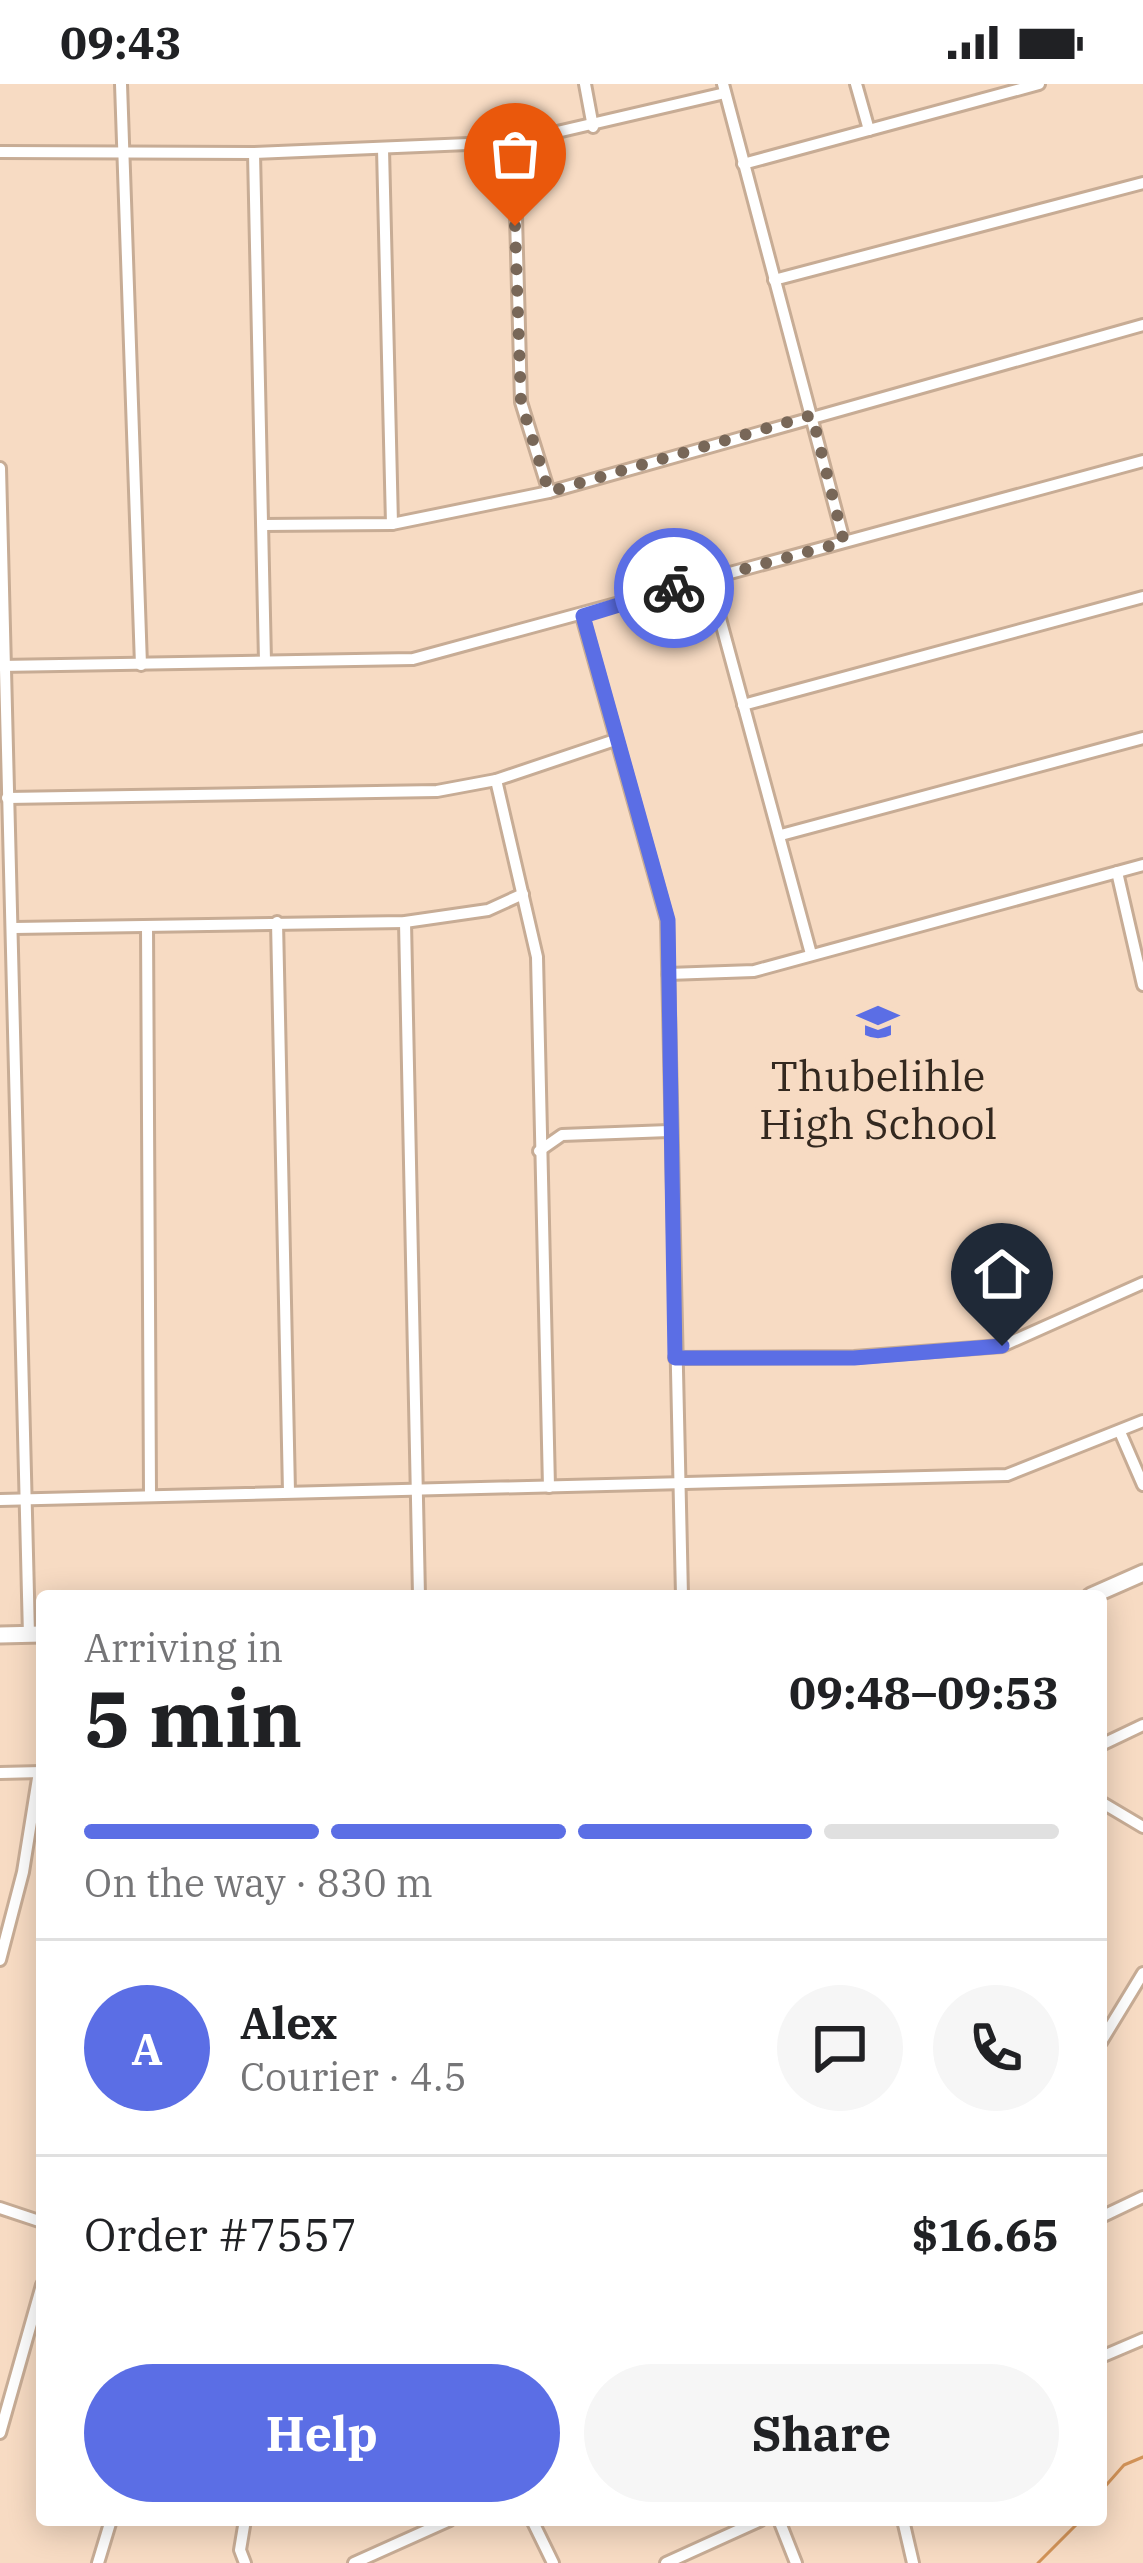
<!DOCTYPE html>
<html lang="en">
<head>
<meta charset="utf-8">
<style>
	body { margin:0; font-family:"IBM Plex Serif",serif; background:#f6f6f6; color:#202124; height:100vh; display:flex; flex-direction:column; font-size:45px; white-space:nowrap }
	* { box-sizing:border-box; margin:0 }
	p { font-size:39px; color:#757577 }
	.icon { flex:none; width:66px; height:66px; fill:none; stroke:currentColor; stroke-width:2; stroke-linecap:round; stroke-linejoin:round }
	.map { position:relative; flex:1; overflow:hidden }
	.drawer { position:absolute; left:36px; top:1506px; width:1071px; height:936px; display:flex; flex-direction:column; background:#fff; border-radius:12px; box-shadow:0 6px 30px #0003 }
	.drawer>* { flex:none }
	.pin { position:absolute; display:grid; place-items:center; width:102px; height:102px; color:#fff; margin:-123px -51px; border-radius:50% 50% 50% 0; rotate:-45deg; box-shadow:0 0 12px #0007 }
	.pin .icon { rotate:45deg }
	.courier { position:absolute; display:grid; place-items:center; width:120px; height:120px; margin:-60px; border:9px solid #5b6ee5; border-radius:50%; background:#fff; color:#222; box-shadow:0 3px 15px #0007 }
	.summary em { font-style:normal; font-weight:700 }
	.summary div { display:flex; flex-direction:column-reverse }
	.summary { display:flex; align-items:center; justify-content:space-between; height:204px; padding:0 48px }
	h1 { font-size:78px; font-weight:700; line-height:90px }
	.bar { display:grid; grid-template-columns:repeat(4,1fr); gap:18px 12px; align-content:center; height:144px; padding:0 48px }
	.bar i { height:15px; border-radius:9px; background:#e0e0e0 }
	.bar .active { background:#5b6ee5 }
	.bar p { grid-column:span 4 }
	.line { display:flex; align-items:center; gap:30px; padding:0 48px; border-top:3px solid #e0e0e0 }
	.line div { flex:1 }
	.round { display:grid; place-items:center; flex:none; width:126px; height:126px; border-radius:63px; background:#f6f6f6 }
	.button { display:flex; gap:24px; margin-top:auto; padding:24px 48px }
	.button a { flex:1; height:138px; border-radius:72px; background:#5b6ee5; color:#fff; font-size:48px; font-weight:700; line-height:138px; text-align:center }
	.button a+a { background:#f6f6f6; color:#202124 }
	.status { display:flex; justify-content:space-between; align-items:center; height:84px; padding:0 60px; background:#fff; direction:ltr }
	.status svg { height:33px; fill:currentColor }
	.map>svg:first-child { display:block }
</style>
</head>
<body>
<div class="status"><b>09:43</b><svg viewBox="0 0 49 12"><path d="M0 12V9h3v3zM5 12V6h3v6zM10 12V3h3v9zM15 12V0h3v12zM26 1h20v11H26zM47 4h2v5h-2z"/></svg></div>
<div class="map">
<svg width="1143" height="2479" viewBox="0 0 1143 2479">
	<rect width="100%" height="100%" fill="#f7dbc3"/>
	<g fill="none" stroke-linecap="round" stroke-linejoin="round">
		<g stroke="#d29358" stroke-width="3">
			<polyline points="1101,2407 1124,2381 1143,2373"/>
			<polyline points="1038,2479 1081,2436"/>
		</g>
		<g stroke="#c7ac95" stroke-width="16">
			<g id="street">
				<polyline points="121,0 141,581"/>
				<polyline points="585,0 593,43"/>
				<polyline points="723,0 844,457"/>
				<polyline points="856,0 869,46"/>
				<polyline points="514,58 521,318 549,408"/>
				<polyline points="383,65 392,440"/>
				<polyline points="0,68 254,69 514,58 725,9"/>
				<polyline points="254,69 265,577"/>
				<polyline points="743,80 1039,0"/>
				<polyline points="774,196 1143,99"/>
				<polyline points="0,384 29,1551"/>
				<polyline points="263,441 392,440 549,408 1143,241"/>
				<polyline points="709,494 811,870"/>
				<polyline points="582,532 667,836 682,1512"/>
				<polyline points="0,582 413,575 1143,377"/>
				<polyline points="743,621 1143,513"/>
				<polyline points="496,696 537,873 549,1403"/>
				<polyline points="7,714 437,707 496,696 615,656"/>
				<polyline points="781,751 1143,654"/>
				<polyline points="1117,788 1143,901"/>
				<polyline points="277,838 289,1408"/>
				<polyline points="405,838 419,1512"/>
				<polyline points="147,842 150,1409"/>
				<polyline points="14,844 405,838 488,826 523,810"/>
				<polyline points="668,890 754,887 1143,781"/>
				<polyline points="539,1067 562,1051 669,1047"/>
				<polyline points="675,1274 854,1273 1002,1262 1143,1199"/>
				<polyline points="1120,1348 1143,1401"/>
				<polyline points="0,1416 1007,1391 1143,1337"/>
				<polyline points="1101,1661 1143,1641"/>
				<polyline points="0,1689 42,1688"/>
				<polyline points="1101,1718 1143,1743"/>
				<polyline points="0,1876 23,1788 39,1688"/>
				<polyline points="1101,1958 1143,1889"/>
				<polyline points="0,2124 42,2138"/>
				<polyline points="1101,2133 1143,2113"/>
				<polyline points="1101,2273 1143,2255"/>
				<polyline points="0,2349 42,2201"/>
				<polyline points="245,2436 240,2466 245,2479"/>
				<polyline points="532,2436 553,2479"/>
				<polyline points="779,2436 796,2479"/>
				<polyline points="903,2436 913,2479"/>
				<polyline points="98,2479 111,2436"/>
				<polyline points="354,2479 450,2436"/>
				<polyline points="666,2479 761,2436"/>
			</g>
		</g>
		<g stroke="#c7ac95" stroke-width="21">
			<g id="secondary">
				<polyline points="1091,1512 1143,1489"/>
				<polyline points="0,1551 42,1550"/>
			</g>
		</g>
		<use href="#street" stroke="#fff" stroke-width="10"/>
		<use href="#secondary" stroke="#fff" stroke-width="15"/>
	</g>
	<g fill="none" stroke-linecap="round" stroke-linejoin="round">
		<polyline stroke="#786758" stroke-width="12" stroke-dasharray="0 21.6" points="515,142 521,318 549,408 812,331 844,458 674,504"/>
		<polyline stroke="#5b6ee5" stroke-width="15" points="674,504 583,532 668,836 675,1274 854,1274 1002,1262"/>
	</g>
	<defs>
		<g id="school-bare" transform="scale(3.24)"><path d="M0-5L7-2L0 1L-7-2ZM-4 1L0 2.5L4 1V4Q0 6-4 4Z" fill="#5b6ee5" stroke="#f7dbc3" stroke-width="2.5" paint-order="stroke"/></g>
	</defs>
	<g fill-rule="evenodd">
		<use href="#school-bare" x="878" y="938"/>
	</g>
	<g text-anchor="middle" stroke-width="12" stroke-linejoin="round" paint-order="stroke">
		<g font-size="42" fill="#33281f" stroke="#f7dbc3">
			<text x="878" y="1007">Thubelihle<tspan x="878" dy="48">High School</tspan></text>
		</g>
	</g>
</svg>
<div class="pin" style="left:515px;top:142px;background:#ea580c"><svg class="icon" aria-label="bag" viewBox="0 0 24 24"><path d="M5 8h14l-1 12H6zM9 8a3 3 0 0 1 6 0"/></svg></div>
<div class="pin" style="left:1002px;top:1262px;background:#1f2937"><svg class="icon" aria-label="home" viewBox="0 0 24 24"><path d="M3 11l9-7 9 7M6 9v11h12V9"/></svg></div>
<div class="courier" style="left:674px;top:504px"><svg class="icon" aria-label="bike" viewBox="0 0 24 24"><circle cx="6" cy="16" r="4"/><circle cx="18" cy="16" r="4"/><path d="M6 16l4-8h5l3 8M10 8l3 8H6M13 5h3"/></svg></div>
<section class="drawer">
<div class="summary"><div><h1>5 min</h1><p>Arriving in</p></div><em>09:48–09:53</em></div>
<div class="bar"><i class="active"></i><i class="active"></i><i class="active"></i><i></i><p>On the way · 830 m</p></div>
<div class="line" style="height:216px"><b class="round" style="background:#5b6ee5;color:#fff">A</b><div><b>Alex</b><p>Courier · 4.5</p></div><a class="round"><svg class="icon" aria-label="chat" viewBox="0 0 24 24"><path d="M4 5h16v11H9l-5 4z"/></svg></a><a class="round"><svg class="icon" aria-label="phone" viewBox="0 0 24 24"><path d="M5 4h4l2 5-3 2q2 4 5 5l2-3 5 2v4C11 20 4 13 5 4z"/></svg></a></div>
<div class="line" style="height:156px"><div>Order #7557</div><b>$16.65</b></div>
<div class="button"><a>Help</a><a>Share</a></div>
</section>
</div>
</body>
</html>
